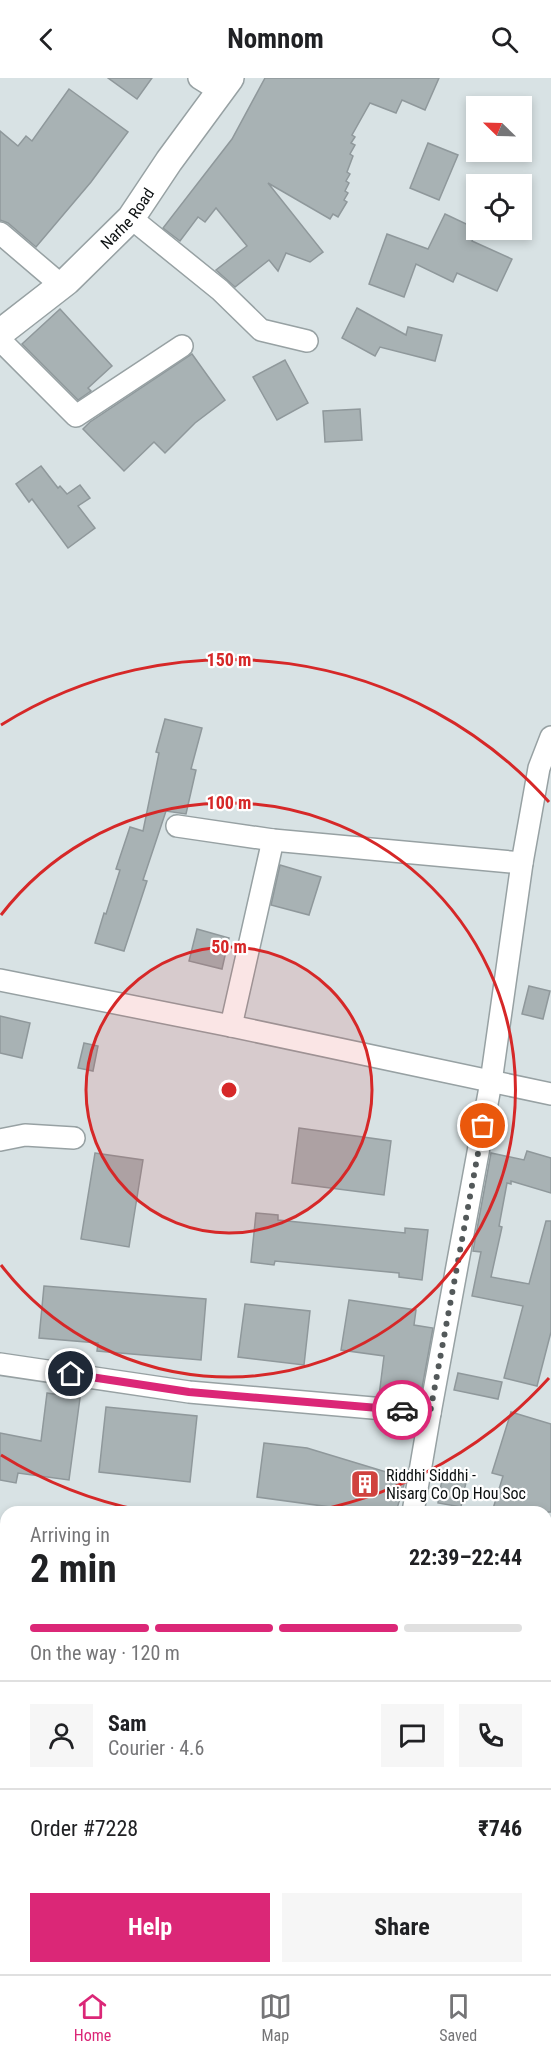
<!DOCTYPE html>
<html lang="en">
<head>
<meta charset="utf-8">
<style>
	body { margin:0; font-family:"Roboto Condensed",sans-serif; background:#f6f6f6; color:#202124; height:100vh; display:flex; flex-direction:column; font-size:22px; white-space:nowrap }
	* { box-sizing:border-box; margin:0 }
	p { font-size:20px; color:#757577 }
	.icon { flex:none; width:33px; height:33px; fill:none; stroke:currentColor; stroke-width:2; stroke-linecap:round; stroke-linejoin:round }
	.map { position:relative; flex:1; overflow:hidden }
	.drawer { position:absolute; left:0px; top:1428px; width:552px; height:468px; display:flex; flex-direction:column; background:#fff; border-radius:18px 18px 0 0; box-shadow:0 3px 9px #0003 }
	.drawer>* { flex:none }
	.needle { width:39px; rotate:293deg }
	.controls { position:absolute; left:466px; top:18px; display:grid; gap:12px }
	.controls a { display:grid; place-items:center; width:66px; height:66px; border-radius:0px; background:#fff; box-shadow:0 3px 9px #0003; font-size:30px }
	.pin { position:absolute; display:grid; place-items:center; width:51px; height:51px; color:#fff; margin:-26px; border:3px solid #fff; border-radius:50%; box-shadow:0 2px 6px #0007 }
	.courier { position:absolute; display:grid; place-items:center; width:60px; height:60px; margin:-30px; border:4px solid #db2777; border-radius:50%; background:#fff; color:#222; box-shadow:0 2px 8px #0007 }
	.head em { font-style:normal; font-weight:700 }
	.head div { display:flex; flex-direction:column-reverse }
	.head { display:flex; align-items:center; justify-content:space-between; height:102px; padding:0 30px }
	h1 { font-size:39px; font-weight:700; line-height:45px }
	.bar { display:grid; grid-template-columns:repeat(4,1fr); gap:9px 6px; align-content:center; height:72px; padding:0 30px }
	.bar i { height:8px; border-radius:4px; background:#e0e0e0 }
	.bar .current { background:#db2777 }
	.bar p { grid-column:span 4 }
	.line { display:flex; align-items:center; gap:15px; padding:0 30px; border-top:2px solid #e0e0e0 }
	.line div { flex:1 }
	.round { display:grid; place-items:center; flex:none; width:63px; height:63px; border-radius:0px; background:#f6f6f6 }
	.button { display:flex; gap:12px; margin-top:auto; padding:12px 30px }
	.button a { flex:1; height:69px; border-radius:0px; background:#db2777; color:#fff; font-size:24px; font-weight:700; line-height:69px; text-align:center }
	.button a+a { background:#f6f6f6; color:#202124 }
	header { display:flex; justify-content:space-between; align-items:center; height:78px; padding:0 30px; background:#fff; font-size:27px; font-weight:700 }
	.tab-bar { display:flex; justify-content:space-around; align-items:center; height:84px; border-top:2px solid #e0e0e0; background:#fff; font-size:16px; color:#757577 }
	.tab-bar a { display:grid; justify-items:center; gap:3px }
	.tab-bar .current { color:#db2777 }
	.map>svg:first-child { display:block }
</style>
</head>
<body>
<header><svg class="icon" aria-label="back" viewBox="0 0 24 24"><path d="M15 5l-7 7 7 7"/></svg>Nomnom<svg class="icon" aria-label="search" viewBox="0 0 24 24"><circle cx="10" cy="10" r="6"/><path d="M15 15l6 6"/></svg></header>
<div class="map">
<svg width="551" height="1896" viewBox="0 0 551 1896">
	<rect width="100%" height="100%" fill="#d8e2e4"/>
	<g fill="#a8b2b4" stroke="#8f989b" stroke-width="1.5">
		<polygon points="108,0 152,0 137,21"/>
		<polygon points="265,0 439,0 425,32 402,22 396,35 370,25 352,57 355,59 351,65 355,67 350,76 353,78 347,94 350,96 346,103 349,105 345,113 348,115 344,122 347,124 338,139 333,136 330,141 268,105 323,174 310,184 286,175 278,193 269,182 235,209 216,192 247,168 216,130 205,144 198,139 180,163 163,150 232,61"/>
		<polygon points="69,11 128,54 91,104 36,169 8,145 0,142 0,53 18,68 26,58 32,63"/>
		<polygon points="428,65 458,77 439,122 410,110"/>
		<polygon points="445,136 477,151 472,163 512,181 497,213 457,195 453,204 416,186 404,219 369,206 387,156 428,171"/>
		<polygon points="357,230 406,257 408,249 442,257 435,283 380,269 375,278 342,260"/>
		<polygon points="60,231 112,288 88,310 91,313 78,322 22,266"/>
		<polygon points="192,276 225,322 195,345 165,375 154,364 124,393 83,351 90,344"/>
		<polygon points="285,282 308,325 277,342 253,299"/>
		<polygon points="360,331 362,362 325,364 323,333"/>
		<polygon points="41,388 58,410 60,408 67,416 80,407 90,420 78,428 95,450 68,470 32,421 29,424 16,406"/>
		<polygon points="165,641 202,650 191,691 196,692 186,736 166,733 143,802 147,803 124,873 95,865 104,835 106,836 120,792 116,791 130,749 143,753 159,675 156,674"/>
		<polygon points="280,787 321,799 309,837 271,827"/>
		<polygon points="197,851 229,860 222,891 189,883"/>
		<polygon points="529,908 550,913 543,941 522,936"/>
		<polygon points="0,938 30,945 22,980 0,975"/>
		<polygon points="84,965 98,968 93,993 78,990"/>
		<polygon points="299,1050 391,1063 384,1117 292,1105"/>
		<polygon points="527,1073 551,1080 551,1115 511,1103 511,1106 507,1105 499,1148 502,1149 491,1199 529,1206 546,1143 551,1143 551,1254 537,1308 504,1300 523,1228 472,1218 481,1174 473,1173 491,1075 524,1082"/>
		<polygon points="95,1075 143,1082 129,1169 81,1161"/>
		<polygon points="256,1135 278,1137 278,1142 405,1155 405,1150 428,1152 422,1202 399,1199 399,1195 275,1183 274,1187 251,1184"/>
		<polygon points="44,1208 206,1221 201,1282 97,1273 98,1265 39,1260"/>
		<polygon points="349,1222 416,1232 414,1247 433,1250 420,1321 379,1318 384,1278 341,1272"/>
		<polygon points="245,1226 310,1233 304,1287 238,1279"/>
		<polygon points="458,1295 502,1304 498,1321 454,1312"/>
		<polygon points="47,1315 80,1320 69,1402 18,1395 16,1405 0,1402 0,1355 41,1363"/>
		<polygon points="106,1329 197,1338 190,1404 99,1394"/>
		<polygon points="511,1334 551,1346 551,1434 492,1434 503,1398 492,1395"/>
		<polygon points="264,1365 307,1370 406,1400 396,1434 329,1434 330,1429 257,1419"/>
		<polygon points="443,1395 467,1399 461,1429 438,1425"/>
	</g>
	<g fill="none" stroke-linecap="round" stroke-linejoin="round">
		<g stroke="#97a1a3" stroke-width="24">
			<g id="minor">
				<polyline points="199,0 220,13"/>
				<polyline points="131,140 220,212 261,252 307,263"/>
				<polyline points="0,155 61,207"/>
				<polyline points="0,262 76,338 182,268"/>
				<polyline points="177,748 273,762 522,785"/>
				<polyline points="0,902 231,948 551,1016"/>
				<polyline points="231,948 273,762"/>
				<polyline points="0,1062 25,1057 74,1060"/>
				<polyline points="0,1286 189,1314 430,1335 413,1434"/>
				<polyline points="430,1335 491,1004 522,785 539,690 551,659"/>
				<polyline points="0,1522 6,1524"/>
				<polyline points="546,1581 551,1581"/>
				<polyline points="0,1722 6,1697"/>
				<polyline points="546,1847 551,1835"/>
				<polyline points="1,1896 6,1877"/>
				<polyline points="39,1896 41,1890"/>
				<polyline points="94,1896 96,1890"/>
				<polyline points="169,1896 171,1890"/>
				<polyline points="259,1896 261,1890"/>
				<polyline points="377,1896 379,1890"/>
				<polyline points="525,1896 527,1890"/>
			</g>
		</g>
		<g stroke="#97a1a3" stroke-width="30">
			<g id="tertiary">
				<path id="s1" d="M0 255 67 203 131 140 169 83 230 0"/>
			</g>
		</g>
		<use href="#minor" stroke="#fff" stroke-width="21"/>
		<use href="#tertiary" stroke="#fff" stroke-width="27"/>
	</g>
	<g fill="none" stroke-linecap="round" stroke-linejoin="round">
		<polyline stroke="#53595a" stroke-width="6" stroke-dasharray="0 10.8" points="402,1332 430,1335 483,1048"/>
		<polyline stroke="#db2777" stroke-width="8" points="71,1296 189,1314 402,1332"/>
	</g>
	<circle cx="229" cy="1012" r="143" fill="#d62828" fill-opacity=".12"/>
	<g fill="none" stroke="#d62828" stroke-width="3">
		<circle cx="229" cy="1012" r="143"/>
		<path d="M1 837A287 287 0 1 1 1 1187"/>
		<path d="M549 1300A430 430 0 0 1 315 1433M143 1433A430 430 0 0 1 1 1377M1 647A430 430 0 0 1 549 724"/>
	</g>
	<defs>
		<g id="building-square" transform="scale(1.5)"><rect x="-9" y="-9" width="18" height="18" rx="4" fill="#d0423e" stroke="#fff"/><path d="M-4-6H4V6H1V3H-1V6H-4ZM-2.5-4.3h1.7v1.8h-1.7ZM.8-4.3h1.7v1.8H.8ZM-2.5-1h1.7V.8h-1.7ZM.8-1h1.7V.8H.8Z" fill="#fff"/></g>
	</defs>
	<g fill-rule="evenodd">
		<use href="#building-square" x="365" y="1406"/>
	</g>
	<g text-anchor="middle" stroke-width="4.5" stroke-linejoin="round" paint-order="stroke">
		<g font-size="16" fill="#0b0f10" stroke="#fff">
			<text dy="6" stroke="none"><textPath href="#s1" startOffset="172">Narhe Road</textPath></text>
		</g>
		<g font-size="16" fill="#0b0f10" stroke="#fff" text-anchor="start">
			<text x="386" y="1403">Riddhi Siddhi -<tspan x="386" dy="18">Nisarg Co Op Hou Soc</tspan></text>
		</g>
	</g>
	<circle cx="229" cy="1012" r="9" fill="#d62828" stroke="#fff" stroke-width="3"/>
	<g font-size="18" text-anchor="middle" font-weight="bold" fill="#d62828" stroke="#fff" stroke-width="4.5" stroke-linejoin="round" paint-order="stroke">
		<text x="229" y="588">150 m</text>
		<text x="229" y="731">100 m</text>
		<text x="229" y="875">50 m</text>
	</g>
</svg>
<div class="controls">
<a><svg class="needle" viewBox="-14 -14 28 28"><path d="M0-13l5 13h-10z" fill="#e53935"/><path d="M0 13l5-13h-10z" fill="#757577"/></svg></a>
<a><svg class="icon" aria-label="locate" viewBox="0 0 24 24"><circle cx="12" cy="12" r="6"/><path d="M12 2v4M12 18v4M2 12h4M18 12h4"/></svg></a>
</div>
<div class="pin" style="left:483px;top:1048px;background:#ea580c"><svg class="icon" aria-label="bag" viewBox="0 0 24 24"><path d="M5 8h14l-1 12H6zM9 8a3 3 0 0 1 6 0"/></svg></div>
<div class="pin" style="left:71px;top:1296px;background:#1f2937"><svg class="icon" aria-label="home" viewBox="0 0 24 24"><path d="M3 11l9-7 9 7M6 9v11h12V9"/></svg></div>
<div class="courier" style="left:402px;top:1332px"><svg class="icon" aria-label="car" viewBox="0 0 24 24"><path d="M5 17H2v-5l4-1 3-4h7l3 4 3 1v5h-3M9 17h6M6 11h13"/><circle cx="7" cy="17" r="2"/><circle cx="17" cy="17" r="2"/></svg></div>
<section class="drawer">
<div class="head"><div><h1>2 min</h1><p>Arriving in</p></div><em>22:39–22:44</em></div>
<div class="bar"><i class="current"></i><i class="current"></i><i class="current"></i><i></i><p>On the way · 120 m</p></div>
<div class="line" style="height:108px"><a class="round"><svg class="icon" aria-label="person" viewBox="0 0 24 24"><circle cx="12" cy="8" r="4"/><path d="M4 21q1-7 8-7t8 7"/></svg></a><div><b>Sam</b><p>Courier · 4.6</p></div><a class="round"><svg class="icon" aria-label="chat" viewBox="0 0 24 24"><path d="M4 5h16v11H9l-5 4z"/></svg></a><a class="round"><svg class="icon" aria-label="phone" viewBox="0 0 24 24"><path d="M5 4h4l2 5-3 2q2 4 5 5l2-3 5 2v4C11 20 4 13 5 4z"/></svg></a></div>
<div class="line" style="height:78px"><div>Order #7228</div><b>₹746</b></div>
<div class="button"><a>Help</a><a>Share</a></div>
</section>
</div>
<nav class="tab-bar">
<a class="current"><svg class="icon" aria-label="home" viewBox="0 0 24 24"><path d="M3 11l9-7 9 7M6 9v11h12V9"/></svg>Home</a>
<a><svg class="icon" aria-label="map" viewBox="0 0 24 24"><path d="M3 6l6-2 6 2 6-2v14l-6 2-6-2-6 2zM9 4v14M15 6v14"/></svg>Map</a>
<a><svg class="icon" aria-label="saved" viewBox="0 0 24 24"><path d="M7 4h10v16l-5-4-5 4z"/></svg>Saved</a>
</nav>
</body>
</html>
